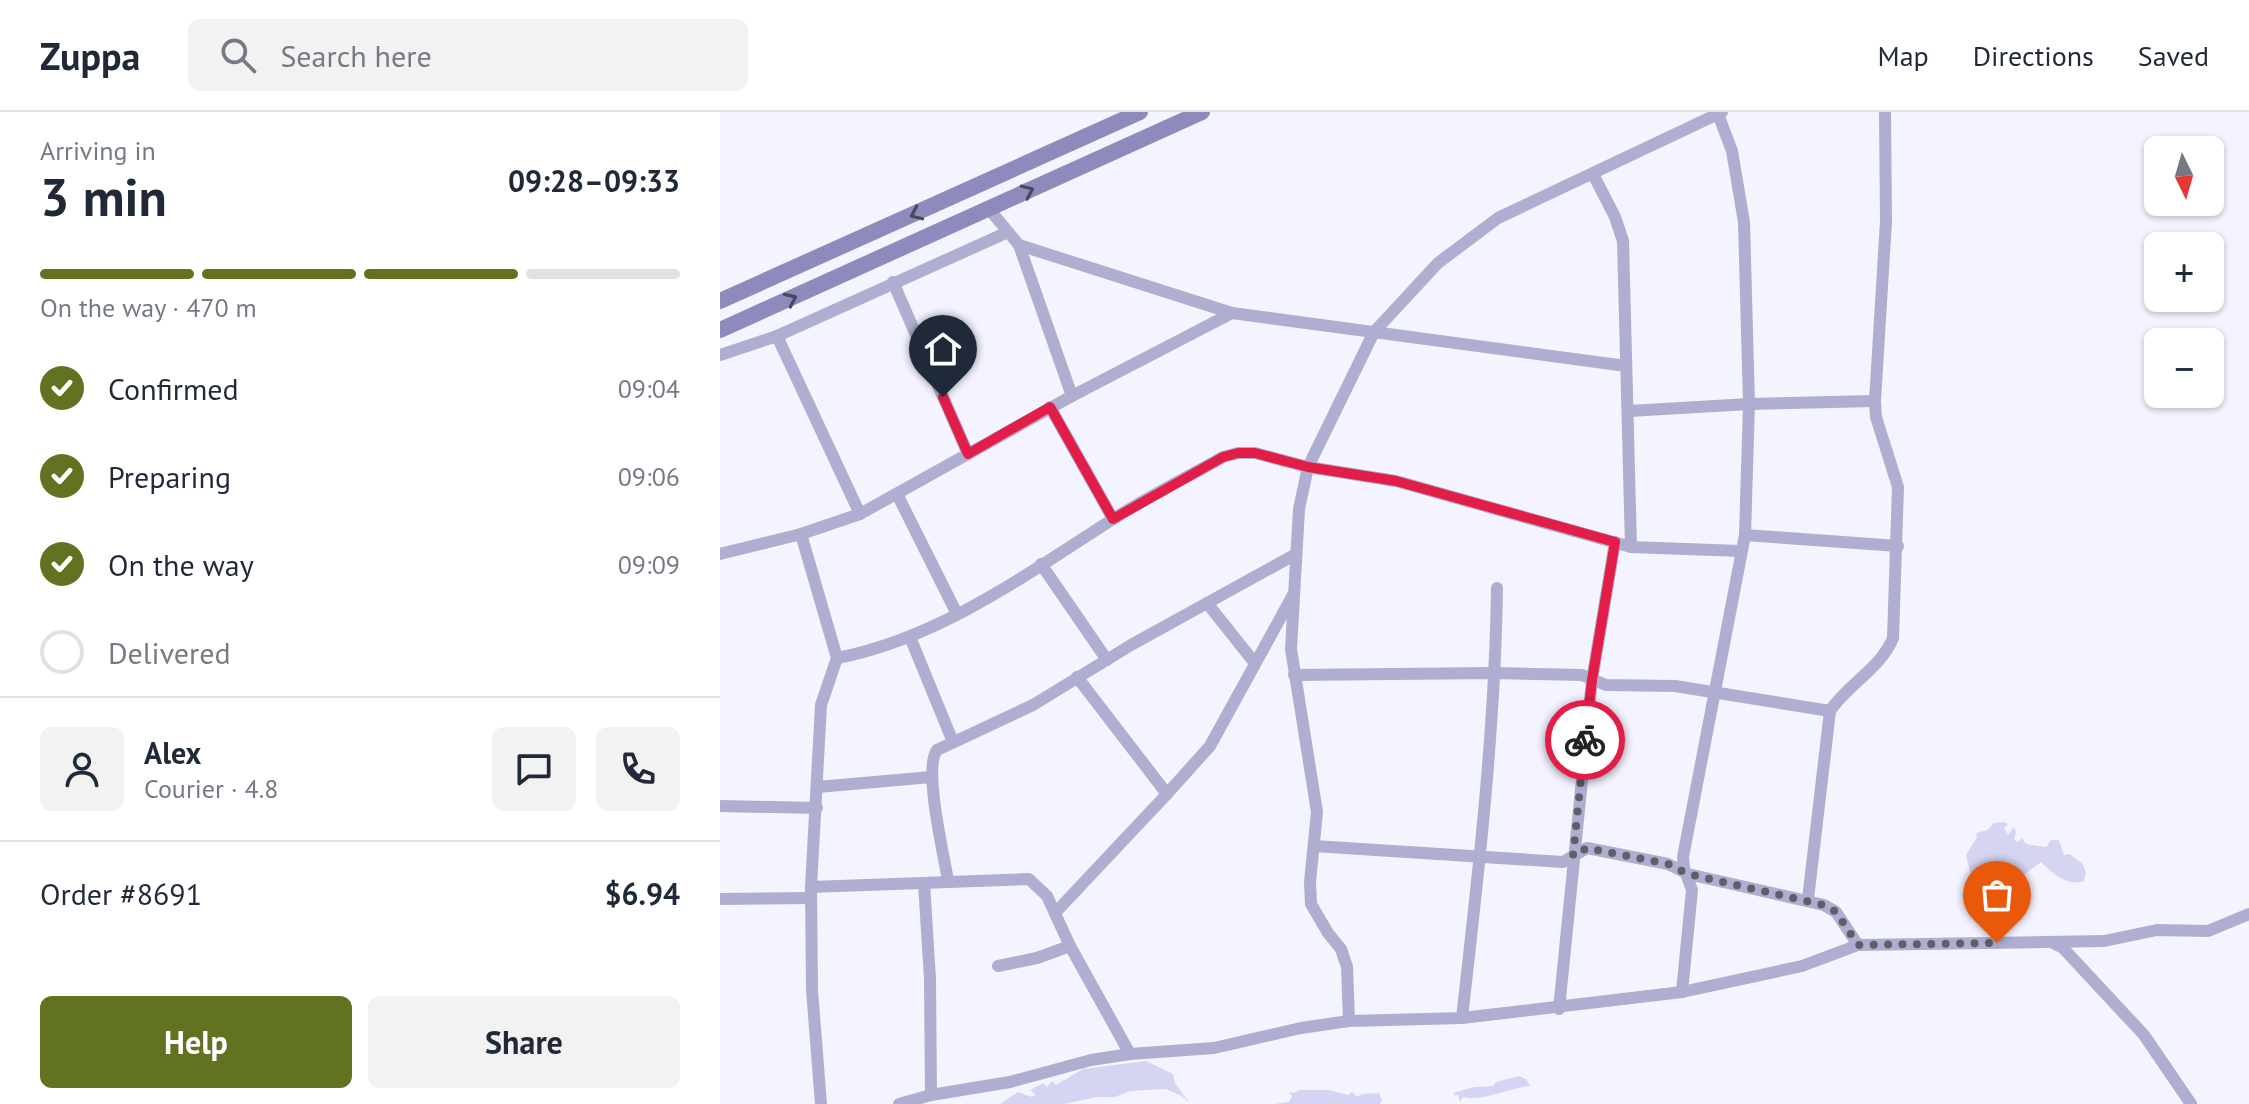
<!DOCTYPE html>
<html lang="en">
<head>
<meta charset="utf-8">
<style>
	body { margin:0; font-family:"PT Sans",sans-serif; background:#f2f2f3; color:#1f2937; height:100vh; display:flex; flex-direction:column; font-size:30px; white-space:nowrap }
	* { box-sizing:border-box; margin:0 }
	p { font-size:26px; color:#747a83 }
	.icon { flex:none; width:44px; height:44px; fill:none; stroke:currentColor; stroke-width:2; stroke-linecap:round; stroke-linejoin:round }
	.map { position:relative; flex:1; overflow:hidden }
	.drawer { display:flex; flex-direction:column; background:#fff; width:720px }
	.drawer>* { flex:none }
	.needle { width:52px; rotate:175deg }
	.tools { position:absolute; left:1424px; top:24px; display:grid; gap:16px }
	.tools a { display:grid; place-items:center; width:80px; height:80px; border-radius:12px; background:#fff; box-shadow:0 2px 6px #0004; font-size:40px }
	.pin { position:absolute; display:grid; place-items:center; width:68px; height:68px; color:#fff; margin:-82px -34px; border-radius:50% 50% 50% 0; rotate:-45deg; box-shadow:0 0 8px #0007 }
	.pin .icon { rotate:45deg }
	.courier { position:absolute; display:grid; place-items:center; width:80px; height:80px; margin:-40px; border:6px solid #e11d48; border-radius:50%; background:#fff; color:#222; box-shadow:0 2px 10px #0007 }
	.overview em { font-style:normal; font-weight:600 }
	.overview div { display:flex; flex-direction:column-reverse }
	.overview { display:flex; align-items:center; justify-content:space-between; height:136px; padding:0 40px }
	h1 { font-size:52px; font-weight:600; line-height:60px }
	.bar { display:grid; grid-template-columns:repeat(4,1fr); gap:12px 8px; align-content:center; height:96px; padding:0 40px }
	.bar i { height:10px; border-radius:6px; background:#e0e1e3 }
	.bar .current { background:#617321 }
	.bar p { grid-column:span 4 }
	.line { display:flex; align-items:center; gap:20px; padding:0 40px; border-top:2px solid #e0e1e3 }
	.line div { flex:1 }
	.round { display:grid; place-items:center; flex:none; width:84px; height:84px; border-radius:12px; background:#f2f2f3 }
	ol { padding:0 40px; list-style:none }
	li { display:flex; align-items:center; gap:24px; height:88px }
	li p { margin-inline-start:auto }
	li .icon { padding:8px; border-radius:50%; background:#617321; color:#fff; stroke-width:4 }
	li:last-child { color:#747a83 }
	li i { width:44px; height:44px; border:4px solid #e0e1e3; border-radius:50% }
	.primary-button { display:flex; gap:16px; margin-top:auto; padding:16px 40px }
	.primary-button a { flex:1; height:92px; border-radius:12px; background:#617321; color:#fff; font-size:32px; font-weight:600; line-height:92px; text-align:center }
	.primary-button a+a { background:#f2f2f3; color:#1f2937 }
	header { display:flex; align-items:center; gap:48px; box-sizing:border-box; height:112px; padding:0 40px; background:#fff; border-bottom:2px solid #e0e1e3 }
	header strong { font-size:38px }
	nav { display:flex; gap:44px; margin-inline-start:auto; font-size:28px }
	.search { width:560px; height:72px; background:#f2f2f3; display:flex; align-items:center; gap:20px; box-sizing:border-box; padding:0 28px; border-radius:12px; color:#747a83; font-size:30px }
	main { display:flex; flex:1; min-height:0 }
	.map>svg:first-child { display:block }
</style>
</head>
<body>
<header>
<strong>Zuppa</strong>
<div class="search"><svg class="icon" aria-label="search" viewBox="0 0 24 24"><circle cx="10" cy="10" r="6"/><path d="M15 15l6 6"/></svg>Search here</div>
<nav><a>Map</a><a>Directions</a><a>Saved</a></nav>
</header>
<main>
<section class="drawer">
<div class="overview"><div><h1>3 min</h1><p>Arriving in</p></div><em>09:28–09:33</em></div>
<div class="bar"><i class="current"></i><i class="current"></i><i class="current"></i><i></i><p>On the way · 470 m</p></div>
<ol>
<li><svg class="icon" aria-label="check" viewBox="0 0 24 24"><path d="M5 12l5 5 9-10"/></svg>Confirmed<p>09:04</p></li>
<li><svg class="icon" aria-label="check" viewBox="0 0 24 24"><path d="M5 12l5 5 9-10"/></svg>Preparing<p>09:06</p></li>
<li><svg class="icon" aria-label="check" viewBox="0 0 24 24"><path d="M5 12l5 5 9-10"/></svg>On the way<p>09:09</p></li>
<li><i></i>Delivered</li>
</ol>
<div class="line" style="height:144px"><a class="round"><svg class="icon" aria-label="person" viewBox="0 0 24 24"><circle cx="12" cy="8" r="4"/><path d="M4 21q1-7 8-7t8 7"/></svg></a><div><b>Alex</b><p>Courier · 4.8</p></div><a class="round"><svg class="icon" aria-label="chat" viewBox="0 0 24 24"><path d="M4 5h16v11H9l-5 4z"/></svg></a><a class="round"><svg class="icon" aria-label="phone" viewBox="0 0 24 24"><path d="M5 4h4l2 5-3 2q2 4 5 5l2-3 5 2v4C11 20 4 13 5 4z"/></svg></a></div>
<div class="line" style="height:104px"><div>Order #8691</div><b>$6.94</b></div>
<div class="primary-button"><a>Help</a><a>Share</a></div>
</section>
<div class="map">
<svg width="1529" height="992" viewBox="0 0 1529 992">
	<rect width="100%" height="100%" fill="#f3f4ff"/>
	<g fill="#d5d4f2">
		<path d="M1283 710 1288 712 1284 716 1288 723 1294 715 1296 720 1294 728 1298 730 1302 726 1306 732 1326 735 1331 728H1339L1344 743 1349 742 1362 751 1366 760 1364 769C1347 775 1332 761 1321 750L1293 771 1276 765C1267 773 1260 770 1251 764L1246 743 1257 725 1256 721 1267 718 1274 711Z"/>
		<polygon points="426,949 453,962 455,971 470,992 462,984 446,977 410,979 395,985 377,985 344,992 280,992 298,980 312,985 316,983 310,978 323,971 327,975 332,969 336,973 363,957"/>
		<path d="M799 964 806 967 810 974C789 976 762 990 743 985L740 990 738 982 736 984 733 981 754 975 773 974 776 970Z"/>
		<polygon points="580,978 609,978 628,983 632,980 637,985 642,982 659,981 662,989 659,992 554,992 569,990 572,984 569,980 573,981"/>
	</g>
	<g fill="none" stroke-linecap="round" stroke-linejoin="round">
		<g stroke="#aeaed0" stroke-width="12">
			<polyline points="873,62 895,105 903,129 911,435"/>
			<polyline points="299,133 352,284"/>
			<polyline points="173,170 248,342"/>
			<polyline points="512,201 906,254"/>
			<polyline points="57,224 140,402"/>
			<polyline points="0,243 57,224 288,120"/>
			<polyline points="330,295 393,407"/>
			<polyline points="909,299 1029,292 1155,289"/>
			<polyline points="177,382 237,502"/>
			<polyline points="81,422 117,546 101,593 91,775 92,878 101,992"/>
			<polyline points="1025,423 1178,434"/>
			<polyline points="0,442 81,422 140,402 352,284 512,201 299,133 269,97"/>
			<polyline points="321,452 387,548"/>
			<polyline points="487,491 534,550"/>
			<polyline points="190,525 233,630"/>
			<path d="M117 546C217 527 306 463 390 409 427 385 466 366 503 345L518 341H535L588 355 676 369 911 435 1020 439"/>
			<polyline points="574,563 774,561 862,563 886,573 955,574 1110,599"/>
			<polyline points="357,565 447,682 490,634 573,483"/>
			<polyline points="98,675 211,665"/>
			<polyline points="0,694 97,696"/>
			<polyline points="594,734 843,750 867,736 948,752 968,762 1104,793 1116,800 1138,833"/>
			<path d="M228 769C224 743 203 656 217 638L313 593 411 533 576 442"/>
			<polyline points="204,771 210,867 211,983"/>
			<polyline points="91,775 309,767 327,784 350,834 410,942"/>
			<polyline points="0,787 91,786"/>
			<path d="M1088 787 1110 599C1128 572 1161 556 1173 526L1178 375 1156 305 1155 289 1166 109 1165 0"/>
			<polyline points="335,801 447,682"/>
			<polyline points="1333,831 1343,836 1424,923 1471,992"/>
			<polyline points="278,854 317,846 350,834"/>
			<polyline points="962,880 972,778 964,756 963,745 1025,423 1029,292 1024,110 1012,39 998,2"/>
			<polyline points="839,897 872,568 895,430"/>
			<path d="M742 906C758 764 775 620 777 476"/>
			<polyline points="629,909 627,855 621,837 608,821 591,792 590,770 597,700 571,537 579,397 588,355 654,220 718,151 778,106 1002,0"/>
			<polyline points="179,992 211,983 290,970 371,948 410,942 494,936 581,916 629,909 742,906 962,880 1082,854 1138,833 1384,829 1437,818 1488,819 1529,802"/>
		</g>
		<g stroke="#8d8bbc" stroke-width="16">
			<polyline points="0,189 420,0"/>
			<polyline points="0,218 482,0"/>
		</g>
	</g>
	<defs><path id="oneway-chevron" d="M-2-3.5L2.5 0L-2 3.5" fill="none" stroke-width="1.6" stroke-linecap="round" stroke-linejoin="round" transform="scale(2)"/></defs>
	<g stroke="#484760">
		<use href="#oneway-chevron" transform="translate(308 79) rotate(-24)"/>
		<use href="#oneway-chevron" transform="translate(196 102) rotate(156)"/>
		<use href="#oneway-chevron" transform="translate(71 187) rotate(-25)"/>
	</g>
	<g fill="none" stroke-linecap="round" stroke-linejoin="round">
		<polyline stroke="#5f5f67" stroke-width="8" stroke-dasharray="0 14.4" points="865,628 853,744 867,736 948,752 968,762 1104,793 1116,800 1138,833 1277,831"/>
		<polyline stroke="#e11d48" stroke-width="10" points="223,285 248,342 330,295 393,407 503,345 518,341 535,341 588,355 676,369 895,430 872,568 865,628"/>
	</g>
</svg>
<div class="tools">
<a><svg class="needle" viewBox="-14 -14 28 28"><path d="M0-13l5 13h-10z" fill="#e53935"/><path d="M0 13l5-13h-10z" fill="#747a83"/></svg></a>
<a>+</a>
<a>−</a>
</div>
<div class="pin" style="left:1277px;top:831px;background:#ea580c"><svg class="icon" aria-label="bag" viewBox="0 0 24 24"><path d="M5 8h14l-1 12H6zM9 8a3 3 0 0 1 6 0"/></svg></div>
<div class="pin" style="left:223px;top:285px;background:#1f2937"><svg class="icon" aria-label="home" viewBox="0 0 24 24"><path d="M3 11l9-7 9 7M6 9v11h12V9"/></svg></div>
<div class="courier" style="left:865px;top:628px"><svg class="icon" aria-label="bike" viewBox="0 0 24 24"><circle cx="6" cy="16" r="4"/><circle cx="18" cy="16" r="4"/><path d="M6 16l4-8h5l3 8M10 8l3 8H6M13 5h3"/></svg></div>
</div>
</main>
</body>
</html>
